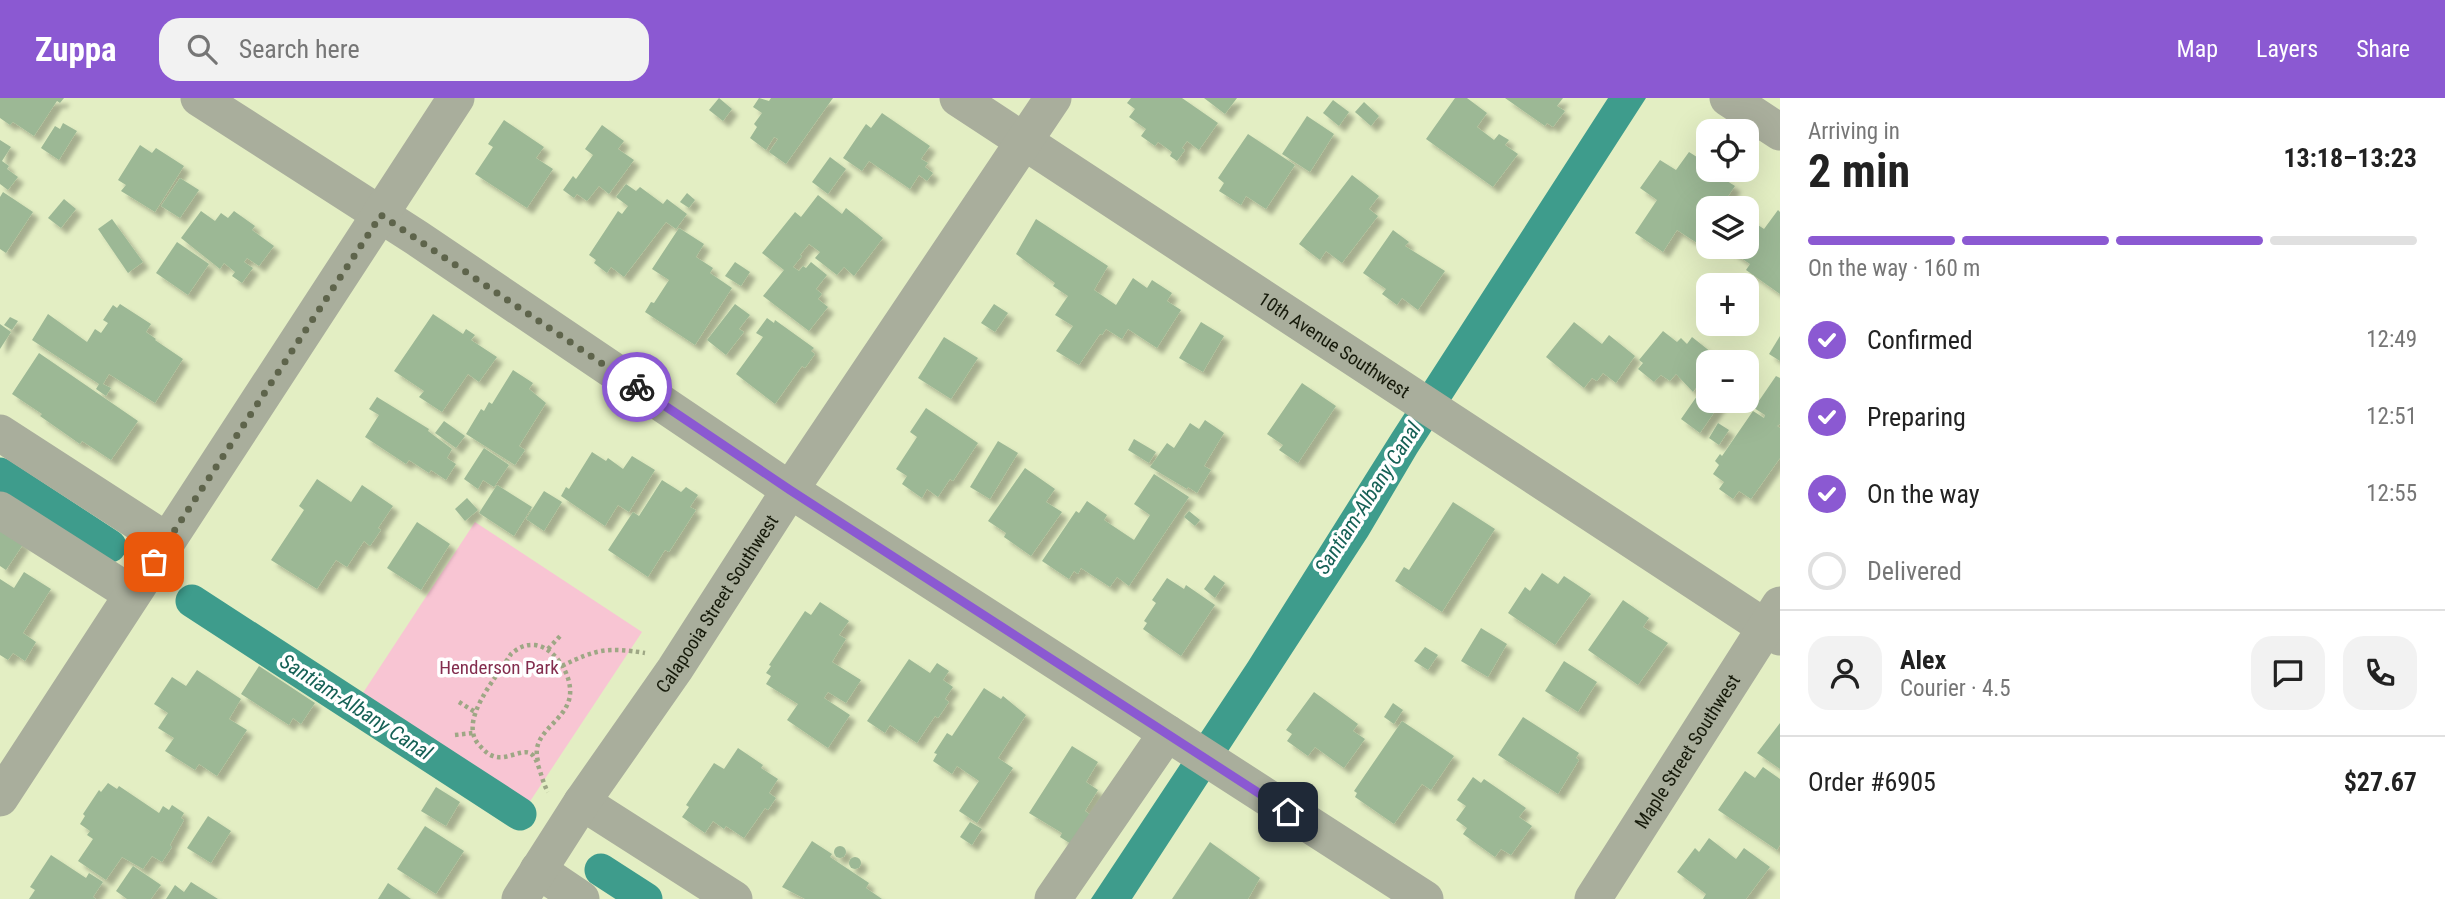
<!DOCTYPE html>
<html lang="en">
<head>
<meta charset="utf-8">
<style>
	body { margin:0; font-family:"Roboto Condensed",sans-serif; background:#f2f2f2; color:#222; height:100vh; display:flex; flex-direction:column; font-size:26px; white-space:nowrap }
	* { box-sizing:border-box; margin:0 }
	p { font-size:23px; color:#767676 }
	.icon { flex:none; width:38px; height:38px; fill:none; stroke:currentColor; stroke-width:2; stroke-linecap:round; stroke-linejoin:round }
	.map { position:relative; flex:1; overflow:hidden }
	.sheet { display:flex; flex-direction:column; background:#fff; width:665px }
	.sheet>* { flex:none }
	.fabs { position:absolute; left:1696px; top:21px; display:grid; gap:14px }
	.fabs a { display:grid; place-items:center; width:63px; height:63px; border-radius:14px; background:#fff; box-shadow:0 7px 28px #0002; font-size:35px }
	.pin { position:absolute; display:grid; place-items:center; width:60px; height:60px; color:#fff; margin:-30px; border-radius:14px; box-shadow:0 4px 10px #0006 }
	.courier { position:absolute; display:grid; place-items:center; width:70px; height:70px; margin:-35px; border:5px solid #8b59d2; border-radius:50%; background:#fff; color:#222; box-shadow:0 2px 9px #0007 }
	.head em { font-style:normal; font-weight:700 }
	.head div { display:flex; flex-direction:column-reverse }
	.head { display:flex; align-items:center; justify-content:space-between; height:119px; padding:0 28px }
	h1 { font-size:46px; font-weight:700; line-height:52px }
	.bar { display:grid; grid-template-columns:repeat(4,1fr); gap:10px 7px; align-content:center; height:84px; padding:0 28px }
	.bar i { height:9px; border-radius:5px; background:#e0e0e0 }
	.bar .on { background:#8b59d2 }
	.bar p { grid-column:span 4 }
	.line { display:flex; align-items:center; gap:18px; padding:0 28px; border-top:2px solid #e0e0e0 }
	.line div { flex:1 }
	.round { display:grid; place-items:center; flex:none; width:74px; height:74px; border-radius:21px; background:#f2f2f2 }
	ol { padding:0 28px; list-style:none }
	li { display:flex; align-items:center; gap:21px; height:77px }
	li p { margin-inline-start:auto }
	li .icon { padding:7px; border-radius:50%; background:#8b59d2; color:#fff; stroke-width:4 }
	li:last-child { color:#767676 }
	li i { width:38px; height:38px; border:4px solid #e0e0e0; border-radius:50% }
	header { display:flex; align-items:center; gap:42px; box-sizing:border-box; height:98px; padding:0 35px; background:#8b59d2; color:#fff }
	header strong { font-size:33px }
	nav { display:flex; gap:38px; margin-inline-start:auto; font-size:24px }
	.search { width:490px; height:63px; background:#f2f2f2; display:flex; align-items:center; gap:18px; box-sizing:border-box; padding:0 24px; border-radius:21px; color:#767676; font-size:26px }
	main { display:flex; flex:1; min-height:0 }
	.map>svg:first-child { display:block }
</style>
</head>
<body>
<header>
<strong>Zuppa</strong>
<div class="search"><svg class="icon" aria-label="search" viewBox="0 0 24 24"><circle cx="10" cy="10" r="6"/><path d="M15 15l6 6"/></svg>Search here</div>
<nav><a>Map</a><a>Layers</a><a>Share</a></nav>
</header>
<main>
<div class="map">
<svg width="1780" height="801" viewBox="0 0 1780 801">
	<defs>
		<filter id="shadow"><feDropShadow dx="6" dy="6" stdDeviation="2" flood-color="#0004"/></filter>
	</defs>
	<rect width="100%" height="100%" fill="#e3eec3"/>
	<polygon fill="#f8c5d3" points="475,424 642,534 523,714 357,604"/>
	<polygon fill="#3e9c8c" points="1608,0 1646,0 1417,355 1368,438 1132,801 1091,801 1248,564 1392,335"/>
	<g fill="none" stroke-linecap="round" stroke-linejoin="round">
		<g stroke="#3e9c8c" stroke-width="33">
			<polyline points="0,376 110,448"/>
			<polyline points="192,503 520,716"/>
			<polyline points="601,772 646,801"/>
		</g>
	</g>
	<g fill="#9cb895" filter="url(#shadow)">
		<polygon points="0,0 64,0 60,5 57,3 34,38 13,24 10,27 0,20"/>
		<polygon points="719,0 732,11 723,23 709,12"/>
		<polygon points="759,0 769,3 771,0 833,0 786,66 769,54 778,41 774,39 766,52 750,40 757,29 754,26 762,15 753,9"/>
		<polygon points="1131,0 1182,0 1218,25 1199,52 1187,43 1182,50 1185,52 1177,63 1170,58 1172,54 1158,44 1155,48 1141,38 1146,31 1129,19 1135,11 1127,5"/>
		<polygon points="1204,0 1237,0 1225,16"/>
		<polygon points="1455,0 1467,0 1487,15 1477,29 1494,42 1499,36 1509,42 1505,47 1518,56 1493,89 1426,41"/>
		<polygon points="1505,0 1563,0 1557,8 1565,13 1553,29 1547,25 1545,28"/>
		<polygon points="1333,2 1349,14 1339,28 1323,15"/>
		<polygon points="1364,4 1379,18 1371,28 1355,14"/>
		<polygon points="882,15 930,48 921,61 928,65 925,69 933,75 927,83 919,77 910,91 869,63 862,73 843,60 866,26 871,30"/>
		<polygon points="1307,18 1334,36 1310,74 1282,56"/>
		<polygon points="504,22 544,49 536,60 553,71 527,110 475,76 493,49 488,46"/>
		<polygon points="63,25 77,33 59,62 41,50 55,28 60,31"/>
		<polygon points="602,27 624,43 618,51 634,62 609,96 599,88 587,103 577,96 574,100 563,92 573,78 576,81 593,57 585,51"/>
		<polygon points="1248,36 1295,67 1266,111 1246,98 1241,107 1219,93 1224,85 1218,80"/>
		<polygon points="0,42 11,49 2,63 9,68 7,71 18,79 8,92 0,86"/>
		<polygon points="140,47 152,55 156,50 184,68 155,114 121,93 126,87 118,82"/>
		<polygon points="1689,54 1708,66 1708,72 1716,72 1714,75 1735,88 1720,110 1708,110 1708,129 1697,145 1677,132 1663,154 1635,135 1657,102 1640,90 1660,62 1676,72"/>
		<polygon points="830,59 846,71 828,96 812,84"/>
		<polygon points="1352,77 1379,98 1369,111 1378,118 1342,165 1326,153 1320,162 1299,146"/>
		<polygon points="180,80 199,92 180,120 161,108"/>
		<polygon points="626,86 636,93 640,89 663,106 667,101 687,116 676,131 666,124 624,179 611,169 607,175 594,165 596,162 589,157 618,113 622,116 628,108 616,99"/>
		<polygon points="3,94 33,114 6,155 0,151 0,99"/>
		<polygon points="687,95 695,102 689,110 680,104"/>
		<polygon points="818,97 842,116 846,110 883,140 854,178 844,169 837,177 815,160 820,154 809,146 800,157 802,158 793,169 799,173 803,168 806,170 811,164 827,177 816,191 822,196 818,201 828,209 809,233 763,198 784,172 762,155 795,114 801,119"/>
		<polygon points="64,101 76,111 61,130 48,120"/>
		<polygon points="1778,112 1780,114 1780,196 1746,172 1750,166 1725,149 1746,149 1746,119 1764,131"/>
		<polygon points="201,113 215,123 221,115 228,120 234,113 255,128 252,132 274,148 259,168 247,160 244,164 253,170 242,185 232,178 235,174 224,165 220,171 181,140"/>
		<polygon points="112,121 143,164 128,175 98,131"/>
		<polygon points="1036,121 1108,168 1094,192 1116,207 1133,180 1147,190 1152,182 1172,195 1167,203 1181,212 1157,250 1128,231 1122,241 1106,231 1102,237 1100,236 1079,267 1056,253 1073,228 1055,217 1068,198 1053,188 1055,185 1016,156"/>
		<polygon points="679,130 704,146 696,159 713,170 710,175 732,190 695,247 645,214 651,204 654,205 669,182 652,171"/>
		<polygon points="1393,132 1409,144 1405,148 1445,173 1418,212 1402,200 1397,207 1382,196 1386,191 1363,175"/>
		<polygon points="177,144 209,166 188,197 156,175"/>
		<polygon points="735,164 750,174 741,188 725,178"/>
		<polygon points="120,206 151,226 146,234 156,241 155,242 183,261 155,305 109,276 103,286 111,290 106,298 96,291 99,286 32,242 48,216 87,244 95,231 101,235 108,225 103,222 113,207 117,210"/>
		<polygon points="735,206 750,217 739,231 744,234 726,257 707,242"/>
		<polygon points="994,206 1008,215 995,234 981,225"/>
		<polygon points="433,216 463,236 466,231 475,237 471,242 497,259 479,284 468,276 442,314 419,299 424,293 394,273"/>
		<polygon points="10,219 18,223 12,232 4,227"/>
		<polygon points="767,220 774,225 775,222 814,250 811,253 815,256 805,270 802,268 775,306 736,276 763,239 756,235"/>
		<polygon points="1201,224 1224,238 1203,274 1179,260"/>
		<polygon points="1574,224 1602,246 1609,237 1635,258 1616,285 1603,275 1597,283 1592,280 1584,290 1546,259"/>
		<polygon points="0,226 11,234 0,251"/>
		<polygon points="1663,233 1677,244 1681,240 1687,246 1692,239 1721,262 1719,264 1708,264 1708,278 1698,291 1696,290 1693,294 1676,276 1670,283 1661,277 1654,284 1638,271 1643,265 1639,262"/>
		<polygon points="1780,238 1780,263 1769,256"/>
		<polygon points="944,239 978,260 951,301 918,280"/>
		<polygon points="39,255 138,323 111,362 82,343 80,346 40,318 42,316 12,296"/>
		<polygon points="513,272 533,285 529,291 546,305 519,348 525,352 515,367 466,336 481,311 484,313 489,304 492,306"/>
		<polygon points="1776,278 1780,280 1780,326 1777,328 1780,330 1780,360 1751,401 1739,393 1733,401 1719,391 1724,384 1713,376 1719,367 1715,363 1720,356 1722,358 1753,313 1764,320 1765,317 1754,310"/>
		<polygon points="1302,285 1336,308 1298,365 1279,352 1283,347 1267,336"/>
		<polygon points="1704,288 1708,292 1708,303 1722,303 1700,335 1681,321"/>
		<polygon points="377,299 429,331 428,333 452,351 447,360 456,366 446,382 431,372 429,375 409,362 406,366 365,339 379,317 369,311"/>
		<polygon points="926,310 978,345 953,383 950,381 938,399 927,391 922,400 902,386 907,378 896,371 917,339 910,334"/>
		<polygon points="1205,322 1224,335 1204,368 1211,372 1197,395 1188,389 1187,391 1150,369 1167,345 1174,350 1190,325 1199,331"/>
		<polygon points="444,323 465,338 456,350 435,335"/>
		<polygon points="1718,325 1729,332 1719,347 1709,340"/>
		<polygon points="1134,341 1156,354 1149,365 1128,352"/>
		<polygon points="998,343 1018,355 990,401 970,389"/>
		<polygon points="484,350 509,367 494,389 483,382 478,391 464,381"/>
		<polygon points="592,354 606,363 608,360 623,371 632,358 655,372 629,414 618,407 605,428 561,398 566,389 569,391"/>
		<polygon points="1025,370 1055,391 1046,404 1062,414 1031,458 1004,439 1006,435 988,423"/>
		<polygon points="1154,376 1189,399 1129,488 1117,479 1110,489 1081,470 1078,476 1074,473 1069,481 1042,463 1076,413 1079,415 1087,403 1107,417 1104,422 1134,442 1150,417 1134,406"/>
		<polygon points="317,381 351,404 362,387 393,408 378,430 381,432 370,448 364,443 347,469 336,462 317,491 271,462 304,412 299,408"/>
		<polygon points="662,382 681,394 686,389 698,397 690,409 696,412 669,454 665,452 648,479 608,452 633,414 639,418"/>
		<polygon points="497,387 532,409 514,438 479,415"/>
		<polygon points="544,393 562,404 544,433 526,421"/>
		<polygon points="467,400 478,412 465,423 455,411"/>
		<polygon points="1453,404 1495,431 1442,514 1395,483 1404,469 1409,472"/>
		<polygon points="1189,413 1200,422 1195,428 1184,419"/>
		<polygon points="417,424 450,446 421,492 387,470"/>
		<polygon points="0,430 24,445 6,472 0,468"/>
		<polygon points="24,474 51,491 23,535 36,544 25,563 13,555 8,562 0,557 0,481 14,490"/>
		<polygon points="1542,475 1558,486 1564,478 1591,496 1555,547 1508,515 1525,489 1530,493"/>
		<polygon points="1214,477 1225,485 1215,500 1204,491"/>
		<polygon points="1167,480 1184,491 1186,487 1215,507 1181,558 1143,531 1147,525 1144,523 1156,505 1152,502"/>
		<polygon points="1623,502 1649,520 1643,529 1668,545 1638,587 1588,552"/>
		<polygon points="820,504 849,523 839,537 846,541 832,564 861,582 846,605 828,594 824,600 850,617 828,650 787,622 798,606 766,586 771,578 766,575 771,568 769,567 805,513 811,517"/>
		<polygon points="1481,530 1507,546 1488,579 1461,563"/>
		<polygon points="1425,549 1438,557 1428,572 1414,563"/>
		<polygon points="909,561 930,575 937,565 949,573 943,582 953,589 945,601 949,604 938,620 935,618 917,645 890,627 885,635 867,623"/>
		<polygon points="1564,563 1597,584 1578,614 1545,593"/>
		<polygon points="259,568 315,605 301,626 293,620 289,627 241,596"/>
		<polygon points="197,572 241,601 229,621 247,632 217,678 199,666 195,672 165,653 174,640 158,630 168,615 154,606 172,579 186,588"/>
		<polygon points="984,590 1001,601 1003,598 1026,617 998,660 1013,670 977,725 959,713 979,683 957,668 952,676 933,663 937,656 934,655 947,635 952,638"/>
		<polygon points="1314,594 1358,626 1353,633 1365,641 1344,670 1315,649 1308,658 1287,643 1292,636 1286,632"/>
		<polygon points="1393,605 1403,612 1394,626 1384,619"/>
		<polygon points="1523,619 1579,655 1576,660 1579,662 1558,696 1498,657"/>
		<polygon points="1402,623 1454,658 1431,692 1422,686 1394,726 1355,699 1357,695 1354,693"/>
		<polygon points="1780,625 1780,671 1757,655"/>
		<polygon points="1072,648 1098,664 1086,684 1098,692 1085,713 1098,722 1079,751 1060,739 1062,735 1029,715"/>
		<polygon points="738,650 763,667 761,670 778,681 769,695 776,700 768,712 765,710 744,740 726,728 724,731 713,723 705,735 682,719 689,709 686,707 714,665 724,671"/>
		<polygon points="1763,669 1780,681 1780,747 1777,752 1718,712 1745,673 1755,680"/>
		<polygon points="1473,679 1481,685 1484,681 1526,710 1519,719 1532,728 1511,757 1501,751 1495,759 1463,736 1467,730 1456,722 1466,708 1457,702"/>
		<polygon points="108,685 117,691 119,688 159,715 163,708 169,712 172,707 184,715 181,720 184,722 170,747 172,749 162,764 152,758 143,771 122,759 106,782 78,763 93,741 87,737 90,733 80,726 85,718 83,716 99,692 101,694"/>
		<polygon points="436,689 460,704 446,728 421,713"/>
		<polygon points="208,718 231,733 211,765 187,750"/>
		<polygon points="970,724 982,731 972,747 960,739"/>
		<polygon points="425,728 464,753 436,796 397,771"/>
		<polygon points="1709,740 1736,761 1744,750 1770,769 1746,801 1703,801 1706,796 1677,774 1695,750 1699,754"/>
		<polygon points="812,743 832,756 830,759 869,785 866,790 882,801 805,801 782,789"/>
		<polygon points="1210,744 1260,780 1248,801 1172,801"/>
		<circle cx="840" cy="754" r="6"/>
		<polygon points="51,757 86,780 89,775 103,784 93,799 96,801 29,801 35,792 30,789"/>
		<circle cx="855" cy="765" r="6"/>
		<polygon points="133,768 161,787 151,801 127,801 116,793"/>
		<polygon points="191,784 218,801 166,801 175,787 184,794"/>
		<polygon points="388,785 411,801 378,801"/>
	</g>
	<g fill="none" stroke-linecap="round" stroke-linejoin="round">
		<g stroke="#9ea785" stroke-width="4.5" stroke-dasharray="3.5 3.5" stroke-linecap="butt">
			<polyline points="548,551 561,537"/>
			<path d="M562 568C596 551 608 549 645 555"/>
			<polyline points="459,604 475,614"/>
			<polyline points="455,637 473,635"/>
			<path d="M538 663C530 635 562 626 569 602 575 582 557 550 535 547 525 546 518 550 511 556 497 579 456 624 480 648 484 652 487 656 493 658 506 663 521 651 530 655 539 660 541 683 548 694"/>
		</g>
		<g stroke="#a9ae9c" stroke-width="37">
			<polyline points="199,0 417,140 790,392 1425,801"/>
			<path id="s1" d="M958 0 1780 539"/>
			<polyline points="1728,0 1780,34"/>
			<polyline points="0,335 167,443"/>
			<polyline points="0,412 132,496"/>
			<polyline points="0,700 456,0"/>
			<polyline points="582,704 734,801"/>
			<polyline points="538,772 581,801"/>
			<path id="s2" d="M520 801 582 704 675 571 790 392 1053 0"/>
			<polyline points="1053,801 1167,635"/>
			<path id="s3" d="M1593 801 1780 507"/>
		</g>
	</g>
	<g fill="none" stroke-linecap="round" stroke-linejoin="round">
		<polyline stroke="#5e644b" stroke-width="7" stroke-dasharray="0 12.6" points="154,464 381,117 637,289"/>
		<polyline stroke="#8b59d2" stroke-width="9" points="637,289 790,392 1288,714"/>
	</g>
	<g text-anchor="middle" stroke-width="7" stroke-linejoin="round" paint-order="stroke">
		<g font-size="19" fill="#161a0a" stroke="#fff">
			<text dy="7" stroke="none"><textPath href="#s1" startOffset="450">10th Avenue Southwest</textPath></text>
			<text dy="7" stroke="none"><textPath href="#s2" startOffset="355">Calapooia Street Southwest</textPath></text>
			<text dy="7" stroke="none"><textPath href="#s3" startOffset="175">Maple Street Southwest</textPath></text>
		</g>
		<g font-size="19" fill="#832d4e" stroke="#fff">
			<text x="499" y="576">Henderson Park</text>
		</g>
		<g font-size="21" font-style="italic" fill="#166156" stroke="#fff">
			<text transform="translate(1368 400) rotate(-57)" y="7">Santiam-Albany Canal</text>
			<text transform="translate(356 609) rotate(33)" y="7">Santiam-Albany Canal</text>
		</g>
	</g>
</svg>
<div class="fabs">
<a><svg class="icon" aria-label="locate" viewBox="0 0 24 24"><circle cx="12" cy="12" r="6"/><path d="M12 2v4M12 18v4M2 12h4M18 12h4"/></svg></a>
<a><svg class="icon" aria-label="layers" viewBox="0 0 24 24"><path d="M12 4l9 5-9 5-9-5zM3 14l9 5 9-5"/></svg></a>
<a>+</a>
<a>−</a>
</div>
<div class="pin" style="left:154px;top:464px;background:#ea580c"><svg class="icon" aria-label="bag" viewBox="0 0 24 24"><path d="M5 8h14l-1 12H6zM9 8a3 3 0 0 1 6 0"/></svg></div>
<div class="pin" style="left:1288px;top:714px;background:#1f2937"><svg class="icon" aria-label="home" viewBox="0 0 24 24"><path d="M3 11l9-7 9 7M6 9v11h12V9"/></svg></div>
<div class="courier" style="left:637px;top:289px"><svg class="icon" aria-label="bike" viewBox="0 0 24 24"><circle cx="6" cy="16" r="4"/><circle cx="18" cy="16" r="4"/><path d="M6 16l4-8h5l3 8M10 8l3 8H6M13 5h3"/></svg></div>
</div>
<section class="sheet">
<div class="head"><div><h1>2 min</h1><p>Arriving in</p></div><em>13:18–13:23</em></div>
<div class="bar"><i class="on"></i><i class="on"></i><i class="on"></i><i></i><p>On the way · 160 m</p></div>
<ol>
<li><svg class="icon" aria-label="check" viewBox="0 0 24 24"><path d="M5 12l5 5 9-10"/></svg>Confirmed<p>12:49</p></li>
<li><svg class="icon" aria-label="check" viewBox="0 0 24 24"><path d="M5 12l5 5 9-10"/></svg>Preparing<p>12:51</p></li>
<li><svg class="icon" aria-label="check" viewBox="0 0 24 24"><path d="M5 12l5 5 9-10"/></svg>On the way<p>12:55</p></li>
<li><i></i>Delivered</li>
</ol>
<div class="line" style="height:126px"><a class="round"><svg class="icon" aria-label="person" viewBox="0 0 24 24"><circle cx="12" cy="8" r="4"/><path d="M4 21q1-7 8-7t8 7"/></svg></a><div><b>Alex</b><p>Courier · 4.5</p></div><a class="round"><svg class="icon" aria-label="chat" viewBox="0 0 24 24"><path d="M4 5h16v11H9l-5 4z"/></svg></a><a class="round"><svg class="icon" aria-label="phone" viewBox="0 0 24 24"><path d="M5 4h4l2 5-3 2q2 4 5 5l2-3 5 2v4C11 20 4 13 5 4z"/></svg></a></div>
<div class="line" style="height:91px"><div>Order #6905</div><b>$27.67</b></div>
</section>
</main>
</body>
</html>
